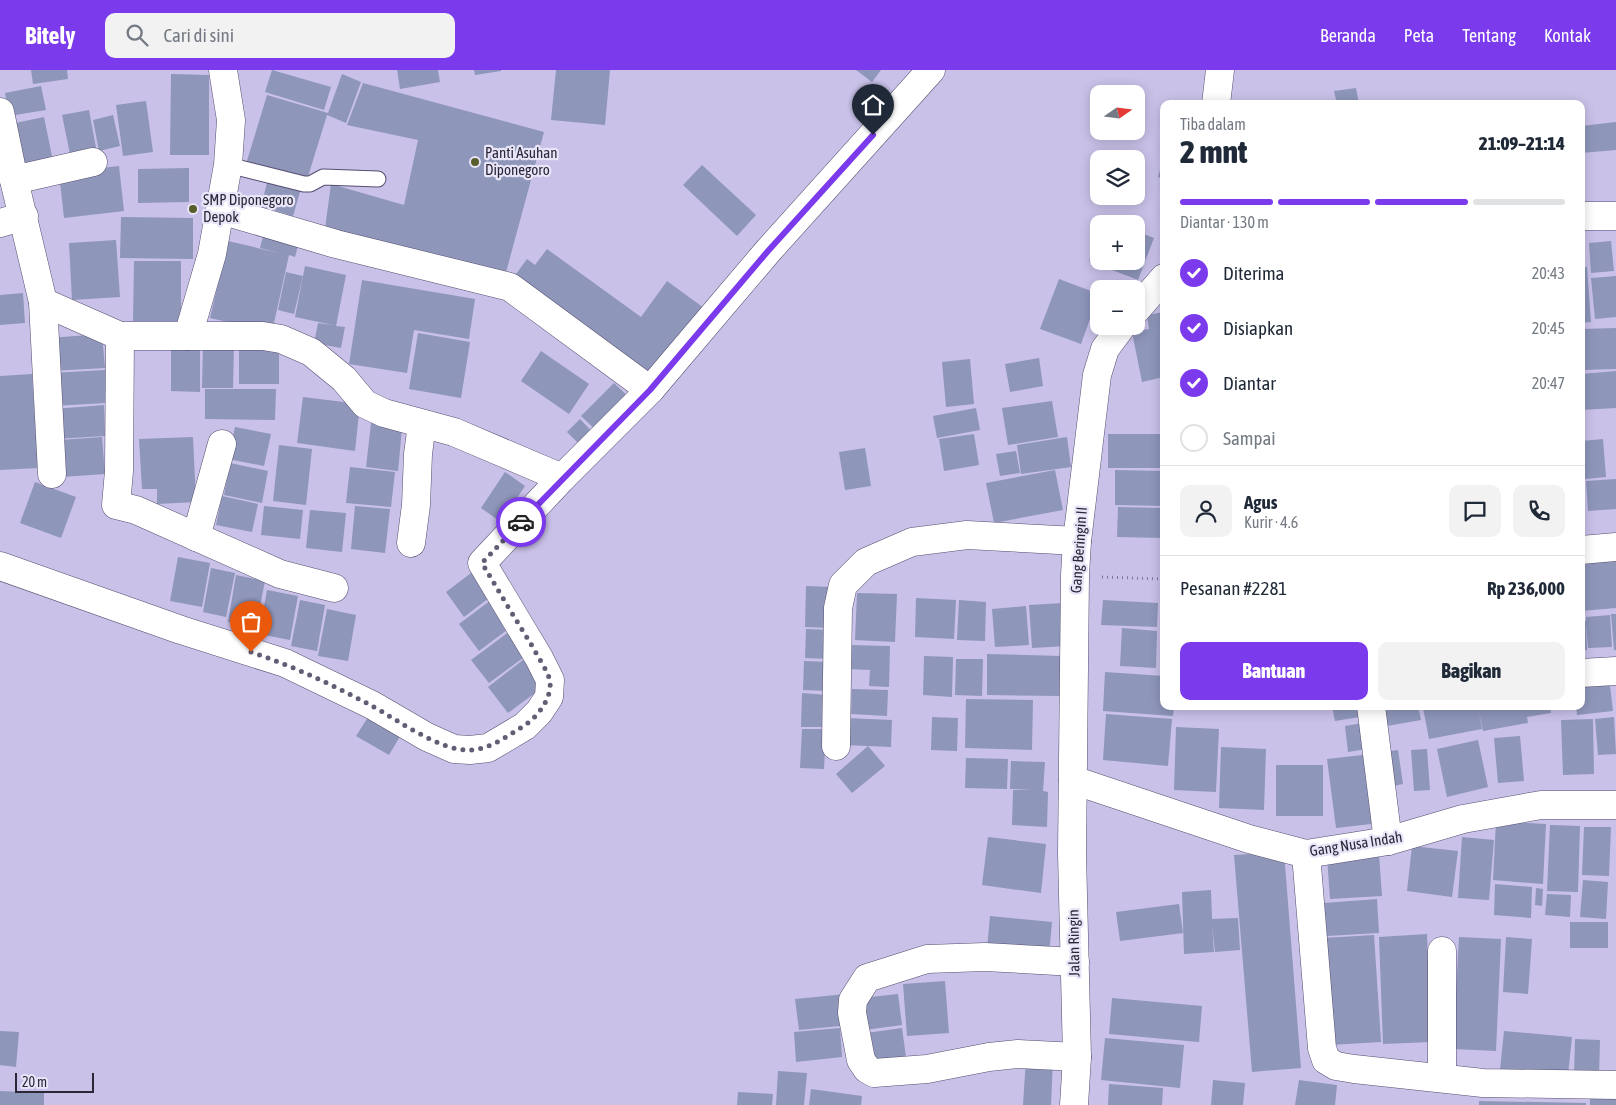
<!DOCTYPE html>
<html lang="id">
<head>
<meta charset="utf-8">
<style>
	body { margin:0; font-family:"Asap Condensed",sans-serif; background:#f2f2f3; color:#1f2937; height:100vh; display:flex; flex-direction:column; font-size:19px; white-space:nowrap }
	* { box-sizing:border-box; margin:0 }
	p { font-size:16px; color:#747a83 }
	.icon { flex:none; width:28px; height:28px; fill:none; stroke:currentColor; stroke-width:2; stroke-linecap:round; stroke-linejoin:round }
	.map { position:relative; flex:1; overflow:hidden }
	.side { position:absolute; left:1160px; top:30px; width:425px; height:610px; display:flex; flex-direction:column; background:#fff; border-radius:10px; box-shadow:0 2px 12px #0003 }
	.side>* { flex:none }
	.needle { width:32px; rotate:76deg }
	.buttons { position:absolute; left:1090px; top:15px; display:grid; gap:10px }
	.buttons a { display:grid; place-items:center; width:55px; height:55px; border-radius:10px; background:#fff; box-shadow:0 2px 12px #0003; font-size:25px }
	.scale { position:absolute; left:15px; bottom:12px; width:79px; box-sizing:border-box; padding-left:5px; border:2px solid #2a2736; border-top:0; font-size:14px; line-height:18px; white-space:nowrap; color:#2a2736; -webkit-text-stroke:4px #e9e5f9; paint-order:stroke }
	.pin { position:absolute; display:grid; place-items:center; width:42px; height:42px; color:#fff; margin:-51px -21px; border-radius:50% 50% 50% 0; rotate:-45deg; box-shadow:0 0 5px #0007 }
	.pin .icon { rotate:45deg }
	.courier { position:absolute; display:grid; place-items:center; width:50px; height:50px; margin:-25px; border:4px solid #7c3aed; border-radius:50%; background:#fff; color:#222; box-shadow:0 1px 6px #0007 }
	.head em { font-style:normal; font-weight:800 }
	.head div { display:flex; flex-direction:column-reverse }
	.head { display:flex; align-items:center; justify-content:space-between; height:85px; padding:0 20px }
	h1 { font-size:32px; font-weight:800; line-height:38px }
	.bar { display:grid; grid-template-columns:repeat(4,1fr); gap:8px 5px; align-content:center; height:60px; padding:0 20px }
	.bar i { height:6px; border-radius:4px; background:#e0e1e3 }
	.bar .on { background:#7c3aed }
	.bar p { grid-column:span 4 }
	.line { display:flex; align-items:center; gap:12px; padding:0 20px; border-top:1px solid #e0e1e3 }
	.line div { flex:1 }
	.round { display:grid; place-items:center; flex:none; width:52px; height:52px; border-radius:10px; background:#f2f2f3 }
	ol { padding:0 20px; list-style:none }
	li { display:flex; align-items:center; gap:15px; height:55px }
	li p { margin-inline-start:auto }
	li .icon { padding:5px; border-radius:50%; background:#7c3aed; color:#fff; stroke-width:4 }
	li:last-child { color:#747a83 }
	li i { width:28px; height:28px; border:2px solid #e0e1e3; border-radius:50% }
	.primary-button { display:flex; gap:10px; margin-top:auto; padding:10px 20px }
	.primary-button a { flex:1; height:58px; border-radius:10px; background:#7c3aed; color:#fff; font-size:20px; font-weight:800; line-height:58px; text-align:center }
	.primary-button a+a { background:#f2f2f3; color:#1f2937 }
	header { display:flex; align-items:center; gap:30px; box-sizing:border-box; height:70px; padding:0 25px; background:#7c3aed; color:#fff }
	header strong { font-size:24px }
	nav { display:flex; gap:28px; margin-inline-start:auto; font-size:18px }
	.search { width:350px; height:45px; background:#f2f2f3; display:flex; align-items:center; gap:12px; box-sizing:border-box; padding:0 18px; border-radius:10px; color:#747a83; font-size:19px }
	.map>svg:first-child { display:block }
</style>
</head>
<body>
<header>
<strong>Bitely</strong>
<div class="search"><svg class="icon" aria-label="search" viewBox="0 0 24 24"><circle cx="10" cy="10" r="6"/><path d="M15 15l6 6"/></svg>Cari di sini</div>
<nav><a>Beranda</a><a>Peta</a><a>Tentang</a><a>Kontak</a></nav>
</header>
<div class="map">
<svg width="1616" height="1035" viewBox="0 0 1616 1035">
	<rect width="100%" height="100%" fill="#c9c1e8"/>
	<g fill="#8e96ba">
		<polygon points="31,0 67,0 68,9 33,14"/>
		<polygon points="272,0 331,17 324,40 265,22"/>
		<polygon points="397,0 438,0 440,12 400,19"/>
		<polygon points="474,0 501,0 501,1 475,5"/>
		<polygon points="556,0 610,0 605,55 551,50"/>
		<polygon points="856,0 881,0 872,12"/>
		<polygon points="171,4 209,5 209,85 170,85"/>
		<polygon points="342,4 361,12 346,53 327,45 306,113 246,94 267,25 328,43"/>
		<polygon points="363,13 544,62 505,206 324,166 331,114 404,135 418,70 347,55"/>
		<polygon points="41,16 46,40 9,46 5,23"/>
		<polygon points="1356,18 1359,34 1337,34 1334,21"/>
		<polygon points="146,31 153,82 123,86 116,35"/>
		<polygon points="89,40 97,83 71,89 62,45"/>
		<polygon points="113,45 120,76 99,81 93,50"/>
		<polygon points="44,47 53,91 15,99 6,55"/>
		<polygon points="1616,52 1616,80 1581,83 1581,56"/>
		<polygon points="1163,90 1164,90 1164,109 1158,107"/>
		<polygon points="702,95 756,145 737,166 683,115"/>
		<polygon points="119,96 124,141 64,148 59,103"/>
		<polygon points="189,98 189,132 138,133 138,99"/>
		<polygon points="269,105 302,115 293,146 261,136"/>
		<polygon points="121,147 193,148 193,189 120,188"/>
		<polygon points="265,159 300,168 295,187 289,185 272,262 210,248 228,171 283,184 260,178"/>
		<polygon points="1136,161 1154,168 1138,210 1089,191 1099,168 1099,191 1136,191"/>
		<polygon points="116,170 120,227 72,230 69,173"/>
		<polygon points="1611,171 1614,201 1591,203 1589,173"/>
		<polygon points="547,179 641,247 667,211 704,238 650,312 511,211 527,189 535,195"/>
		<polygon points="134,191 181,191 181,251 133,251"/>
		<polygon points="305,196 346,205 336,256 345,257 341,278 314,273 318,253 333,255 295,247"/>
		<polygon points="1581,197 1587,197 1591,252 1581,253"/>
		<polygon points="286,202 303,206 294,244 278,240"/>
		<polygon points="1616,206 1616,247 1595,249 1591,208"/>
		<polygon points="1059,209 1099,224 1081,274 1040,259"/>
		<polygon points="362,210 475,229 469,269 414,260 407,303 349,294"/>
		<polygon points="23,223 25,253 0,255 0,225"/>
		<polygon points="1164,242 1164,307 1142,312 1132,262 1149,259 1147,245"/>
		<polygon points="1616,258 1616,299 1581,300 1581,259"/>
		<polygon points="418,263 470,272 461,328 409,319"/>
		<polygon points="102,264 105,298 51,301 49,268"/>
		<polygon points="239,269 279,270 279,314 239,314"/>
		<polygon points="203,274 234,275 233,318 202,318"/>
		<polygon points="171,276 200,277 200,322 171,321"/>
		<polygon points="541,281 589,314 569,344 521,311"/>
		<polygon points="1039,288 1043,316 1010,322 1005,294"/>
		<polygon points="970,289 974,334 946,337 942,292"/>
		<polygon points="105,300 107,333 53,336 51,303"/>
		<polygon points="1616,301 1616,338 1581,340 1581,304"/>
		<polygon points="32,304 38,398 0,400 0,306"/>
		<polygon points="614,313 632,330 599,363 581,346"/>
		<polygon points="205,319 276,319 275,350 205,349"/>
		<polygon points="303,327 360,334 355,381 297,373"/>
		<polygon points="1052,331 1058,367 1008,375 1002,338"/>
		<polygon points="104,335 105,366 56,369 54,339"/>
		<polygon points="976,338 980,360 937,368 933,346"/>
		<polygon points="372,345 403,348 398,401 366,397"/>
		<polygon points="580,349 596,366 583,378 567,362"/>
		<polygon points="235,357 271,364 264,396 228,389"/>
		<polygon points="974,364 979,395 944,401 939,369"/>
		<rect x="1108" y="364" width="56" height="34"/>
		<polygon points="102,367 105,404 62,407 60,370"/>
		<polygon points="193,367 196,432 157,434 157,419 142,419 139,369"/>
		<polygon points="1067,367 1071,397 1021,404 1017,375"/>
		<polygon points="1603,369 1606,407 1585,409 1582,371"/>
		<polygon points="279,375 312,379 306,435 273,431"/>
		<polygon points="865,378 871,416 845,420 839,382"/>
		<polygon points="1016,381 1020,403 1000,406 996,384"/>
		<polygon points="230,393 268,401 262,433 224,425"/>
		<polygon points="350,397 395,402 391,437 346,433"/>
		<polygon points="1055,400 1063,440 994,453 986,413"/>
		<polygon points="1115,400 1164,401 1164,436 1115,435"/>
		<polygon points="1581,400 1583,400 1585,435 1581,435"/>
		<polygon points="505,402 525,416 501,452 481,438"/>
		<polygon points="1616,409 1616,439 1588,441 1586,411"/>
		<polygon points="35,412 76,427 61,468 20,453"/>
		<polygon points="222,426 258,434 252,462 216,455"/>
		<polygon points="264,436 303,440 300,469 261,465"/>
		<polygon points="355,436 390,439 385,483 351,479"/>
		<polygon points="1118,437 1164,438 1164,468 1117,467"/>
		<polygon points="310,440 346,443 342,482 306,478"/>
		<polygon points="178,487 210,493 202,537 170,531"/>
		<polygon points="1616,489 1616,538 1581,541 1581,492"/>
		<polygon points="211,498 235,503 226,547 203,542"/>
		<polygon points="475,500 493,525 464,547 446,522"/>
		<polygon points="236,505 265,511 256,557 228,552"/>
		<polygon points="806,516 832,517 831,558 805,557"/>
		<polygon points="267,520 298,526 290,570 259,564"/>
		<polygon points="857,523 897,524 895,572 855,570"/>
		<polygon points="916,528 956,530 954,569 915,567"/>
		<polygon points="300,530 325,535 317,581 291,576"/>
		<polygon points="491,530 511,557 479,581 459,554"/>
		<polygon points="959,530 986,532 985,571 957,570"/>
		<polygon points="1103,530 1158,533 1157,557 1101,555"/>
		<polygon points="1064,533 1067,576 1032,578 1029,535"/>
		<polygon points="1026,536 1029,575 995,577 992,539"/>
		<polygon points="327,539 356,545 348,591 318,586"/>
		<polygon points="1611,544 1616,544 1616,580 1614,580"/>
		<polygon points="1610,545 1612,577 1588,578 1586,554 1587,580 1581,580 1581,551 1586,551 1586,547"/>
		<polygon points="1122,558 1157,561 1156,598 1120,596"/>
		<polygon points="806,559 831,560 830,589 805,588"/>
		<polygon points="510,561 527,585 489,613 471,590"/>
		<polygon points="849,575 890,576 889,617 869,616 870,600 848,599"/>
		<polygon points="987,584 1062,586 1062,626 987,625"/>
		<polygon points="924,586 953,587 952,627 923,625"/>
		<polygon points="956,589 983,589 982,626 955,625"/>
		<polygon points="523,590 543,617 508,643 488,617"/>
		<polygon points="804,591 829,592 828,621 803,620"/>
		<polygon points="1105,602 1164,606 1164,636 1174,636 1173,646 1103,641"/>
		<polygon points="1609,607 1613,641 1577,645 1576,636 1581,636 1581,610"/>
		<polygon points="852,619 888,620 887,646 851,644"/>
		<polygon points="802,623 827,625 826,657 801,657"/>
		<polygon points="966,629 1033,630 1032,680 965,678"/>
		<polygon points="1332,636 1364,636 1366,646 1335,651"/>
		<polygon points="1383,636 1418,636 1421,650 1387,656"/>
		<polygon points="1432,636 1550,636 1551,643 1527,647 1528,653 1483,661 1479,643 1482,659 1429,669 1423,638"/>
		<polygon points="370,644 402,663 389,685 356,666"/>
		<polygon points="1106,644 1172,649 1168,696 1103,690"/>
		<polygon points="932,647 958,648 957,681 931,680"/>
		<polygon points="1614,647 1616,684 1598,685 1595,649"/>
		<polygon points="846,648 892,650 891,677 845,675"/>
		<polygon points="1593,649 1594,704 1563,705 1561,650"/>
		<polygon points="1369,652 1373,678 1348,682 1345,656"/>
		<polygon points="1176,657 1219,659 1216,722 1174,720"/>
		<polygon points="802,659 826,659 824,699 800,698"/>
		<polygon points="1520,666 1524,711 1498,713 1494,668"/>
		<polygon points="1478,670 1488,717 1447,727 1437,679"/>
		<polygon points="868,676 885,696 852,723 836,704"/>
		<polygon points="1221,677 1266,679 1264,740 1219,738"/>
		<polygon points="1427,679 1430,720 1414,721 1411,680"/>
		<polygon points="1398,680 1403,714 1388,717 1383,682"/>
		<polygon points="1371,684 1380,753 1336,758 1327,689"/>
		<polygon points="966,688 1008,689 1007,719 965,718"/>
		<polygon points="1011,691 1045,692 1043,721 1048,722 1047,757 1012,755 1013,720 1033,720 1010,719"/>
		<rect x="1276" y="695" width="47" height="51"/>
		<polygon points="1496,751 1546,754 1543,814 1493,810"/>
		<polygon points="1550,755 1580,756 1578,822 1547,821"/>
		<polygon points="1584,757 1611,757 1609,806 1582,805"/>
		<polygon points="988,767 1046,774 1041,823 982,815"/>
		<polygon points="1462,767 1494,770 1489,830 1458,828"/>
		<polygon points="1412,776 1458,781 1452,827 1407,821"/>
		<polygon points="1284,782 1301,998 1252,1002 1234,785"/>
		<polygon points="1379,784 1382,826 1330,829 1327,787"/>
		<polygon points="1583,810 1608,812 1606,849 1580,847"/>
		<polygon points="1495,814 1532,817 1531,848 1494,845"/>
		<polygon points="1536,818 1543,819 1542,836 1535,835"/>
		<polygon points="1211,820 1212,849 1238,848 1240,880 1215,882 1212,855 1214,882 1184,884 1182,822"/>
		<polygon points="1547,824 1571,825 1570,847 1545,845"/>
		<polygon points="1377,829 1379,863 1327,866 1324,833"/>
		<polygon points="1179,834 1183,863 1120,871 1116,842"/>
		<polygon points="990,846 1052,852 1049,885 987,879"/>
		<rect x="1570" y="852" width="38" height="26"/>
		<polygon points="1427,864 1431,972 1383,974 1379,867"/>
		<polygon points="1374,865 1381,972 1330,975 1323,868"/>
		<polygon points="1459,867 1501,869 1496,981 1453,979"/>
		<polygon points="1506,867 1532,869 1528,924 1503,922"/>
		<polygon points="945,911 949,963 907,966 903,914"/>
		<polygon points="846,924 850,955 799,960 795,929"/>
		<polygon points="898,924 902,955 865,960 861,928"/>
		<polygon points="1112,928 1202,936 1199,972 1109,964"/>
		<polygon points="840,958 842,987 796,992 794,962"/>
		<polygon points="902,958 907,994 870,999 866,963"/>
		<polygon points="0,961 19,962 16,997 0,995"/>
		<polygon points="1504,961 1572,967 1568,1005 1500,1000"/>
		<polygon points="1105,968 1184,975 1180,1018 1101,1010"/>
		<polygon points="1575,969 1600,970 1599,1007 1574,1006"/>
		<polygon points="1026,988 1053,990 1051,1035 1023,1035"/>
		<polygon points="778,1001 807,1003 804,1035 776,1035"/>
		<polygon points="1213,1010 1245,1013 1243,1035 1211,1035"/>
		<polygon points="1299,1010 1337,1015 1335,1035 1295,1035"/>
		<polygon points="1109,1014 1163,1018 1162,1035 1108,1035"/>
		<polygon points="811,1019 862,1026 861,1035 809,1035"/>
		<polygon points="0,1021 44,1023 44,1035 0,1035"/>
		<polygon points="738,1022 773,1024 772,1035 737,1035"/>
		<polygon points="1590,1024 1616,1026 1616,1035 1590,1035"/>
		<polygon points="1479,1031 1586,1033 1586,1035 1479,1035"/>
	</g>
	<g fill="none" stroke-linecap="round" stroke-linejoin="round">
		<g stroke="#554d6f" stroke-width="17">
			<polyline id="service" points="228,95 304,114 310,114 323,107 378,109"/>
		</g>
		<g stroke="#554d6f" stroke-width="29">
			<g id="minor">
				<polyline points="0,42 14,110 43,232 52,404"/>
				<polyline points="14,110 93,92"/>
				<polyline points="221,140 336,174 510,217 650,320"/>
				<polyline points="0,153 24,146"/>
				<polyline points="43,232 120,266 263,266 281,269 311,282 344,309 365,334 384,343 454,362 562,408"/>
				<polyline points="1136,240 1164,208"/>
				<polyline points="120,266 119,401 116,435 136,440 280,504 334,518"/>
				<polyline points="188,266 212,184 228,95 231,50 223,0"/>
				<polyline points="196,467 222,374"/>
				<polyline points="411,473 416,435 418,384 422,354"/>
				<polyline points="1581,480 1616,477"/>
				<polyline points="0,496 181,560 285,593 372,635 427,667 454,679 470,680 488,678 525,656 539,642 549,627 550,610 539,588 482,493 562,408 650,320 768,181 931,0"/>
				<polyline points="1581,603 1616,601"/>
				<polyline points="1371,636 1388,771"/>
				<polyline points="836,676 838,538 843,515 866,492 912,472 967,465 1077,471"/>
				<polyline points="1073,710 1249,769 1306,784 1388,771 1463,749 1541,735 1616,735"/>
				<polyline points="1306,784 1322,978 1326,990 1336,996 1354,999 1483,1013 1616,1015"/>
				<polyline points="1442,881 1442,1008"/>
				<polyline points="1075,892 985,887 927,889 867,908 853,930 852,943 861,990 867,999 874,1003 927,999 989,987 1018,984 1077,987"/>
				<polyline points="1074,1035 1077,987 1072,784 1075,505 1077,471 1097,305 1105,279 1122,256"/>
			</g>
		</g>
		<g stroke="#554d6f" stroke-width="29">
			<g id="tertiary">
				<polyline points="1216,34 1220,0"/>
				<polyline points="1581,146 1616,146"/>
			</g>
		</g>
		<polyline stroke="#7e7894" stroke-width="3" stroke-dasharray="1 4" stroke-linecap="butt" points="1102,507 1164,509"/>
		<use href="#service" stroke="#fff" stroke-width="15"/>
		<use href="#minor" stroke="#fff" stroke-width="28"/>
		<use href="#tertiary" stroke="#fff" stroke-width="28"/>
	</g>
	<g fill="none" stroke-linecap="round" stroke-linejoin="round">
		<path stroke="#625d74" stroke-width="5" stroke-dasharray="0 9" d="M251 582C293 596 333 615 372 636 398 650 441 682 471 680 490 679 506 667 522 657 537 648 552 629 550 611 548 601 536 584 531 574 514 547 498 520 482 493L521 452"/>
		<polyline stroke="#7c3aed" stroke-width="6" points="521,452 650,320 768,181 873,65"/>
	</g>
	<g fill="#575d2b" stroke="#e9e5f9" stroke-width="2">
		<circle cx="475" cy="92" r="5"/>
		<circle cx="193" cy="139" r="5"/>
	</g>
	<g text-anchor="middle" stroke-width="4.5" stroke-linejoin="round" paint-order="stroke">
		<g font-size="15" fill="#2a2736" stroke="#e9e5f9" text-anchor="start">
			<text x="485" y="88">Panti Asuhan<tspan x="485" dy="17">Diponegoro</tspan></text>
			<text x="203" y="135">SMP Diponegoro<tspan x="203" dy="17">Depok</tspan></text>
		</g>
		<g font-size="15" fill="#2a2736" stroke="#e9e5f9">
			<text transform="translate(1079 480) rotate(-86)" y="5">Gang Beringin II</text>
			<text transform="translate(1356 774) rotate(-9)" y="5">Gang Nusa Indah</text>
			<text transform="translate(1074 873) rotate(-91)" y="5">Jalan Ringin</text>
		</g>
	</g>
</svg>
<div class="buttons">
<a><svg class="needle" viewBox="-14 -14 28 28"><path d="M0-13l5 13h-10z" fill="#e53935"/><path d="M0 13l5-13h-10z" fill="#747a83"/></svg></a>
<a><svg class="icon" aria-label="layers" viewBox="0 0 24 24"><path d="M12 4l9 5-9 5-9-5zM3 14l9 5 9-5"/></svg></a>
<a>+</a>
<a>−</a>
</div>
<div class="scale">20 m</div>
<div class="pin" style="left:251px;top:582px;background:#ea580c"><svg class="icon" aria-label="bag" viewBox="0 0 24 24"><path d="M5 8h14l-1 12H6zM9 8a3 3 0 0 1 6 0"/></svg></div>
<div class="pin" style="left:873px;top:65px;background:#1f2937"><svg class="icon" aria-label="home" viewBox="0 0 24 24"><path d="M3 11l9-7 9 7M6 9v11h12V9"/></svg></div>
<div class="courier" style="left:521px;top:452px"><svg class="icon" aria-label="car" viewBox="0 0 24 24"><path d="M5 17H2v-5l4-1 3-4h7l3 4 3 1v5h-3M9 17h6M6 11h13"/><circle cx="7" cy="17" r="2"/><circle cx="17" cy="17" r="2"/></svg></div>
<section class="side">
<div class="head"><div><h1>2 mnt</h1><p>Tiba dalam</p></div><em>21:09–21:14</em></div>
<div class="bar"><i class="on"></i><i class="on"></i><i class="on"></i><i></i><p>Diantar · 130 m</p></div>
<ol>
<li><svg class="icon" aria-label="check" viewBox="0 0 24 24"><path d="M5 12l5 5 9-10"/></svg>Diterima<p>20:43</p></li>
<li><svg class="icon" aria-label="check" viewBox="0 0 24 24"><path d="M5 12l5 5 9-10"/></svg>Disiapkan<p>20:45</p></li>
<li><svg class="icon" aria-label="check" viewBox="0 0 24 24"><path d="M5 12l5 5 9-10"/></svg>Diantar<p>20:47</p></li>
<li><i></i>Sampai</li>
</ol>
<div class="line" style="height:90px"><a class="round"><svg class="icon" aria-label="person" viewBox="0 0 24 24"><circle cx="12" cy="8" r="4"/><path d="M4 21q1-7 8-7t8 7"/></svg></a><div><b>Agus</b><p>Kurir · 4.6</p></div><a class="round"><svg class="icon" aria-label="chat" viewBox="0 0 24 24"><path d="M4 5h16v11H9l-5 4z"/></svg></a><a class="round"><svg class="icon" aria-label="phone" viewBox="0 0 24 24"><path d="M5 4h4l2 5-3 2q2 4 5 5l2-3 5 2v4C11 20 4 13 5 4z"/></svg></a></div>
<div class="line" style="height:65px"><div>Pesanan #2281</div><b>Rp 236,000</b></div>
<div class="primary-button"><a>Bantuan</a><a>Bagikan</a></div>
</section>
</div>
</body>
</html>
